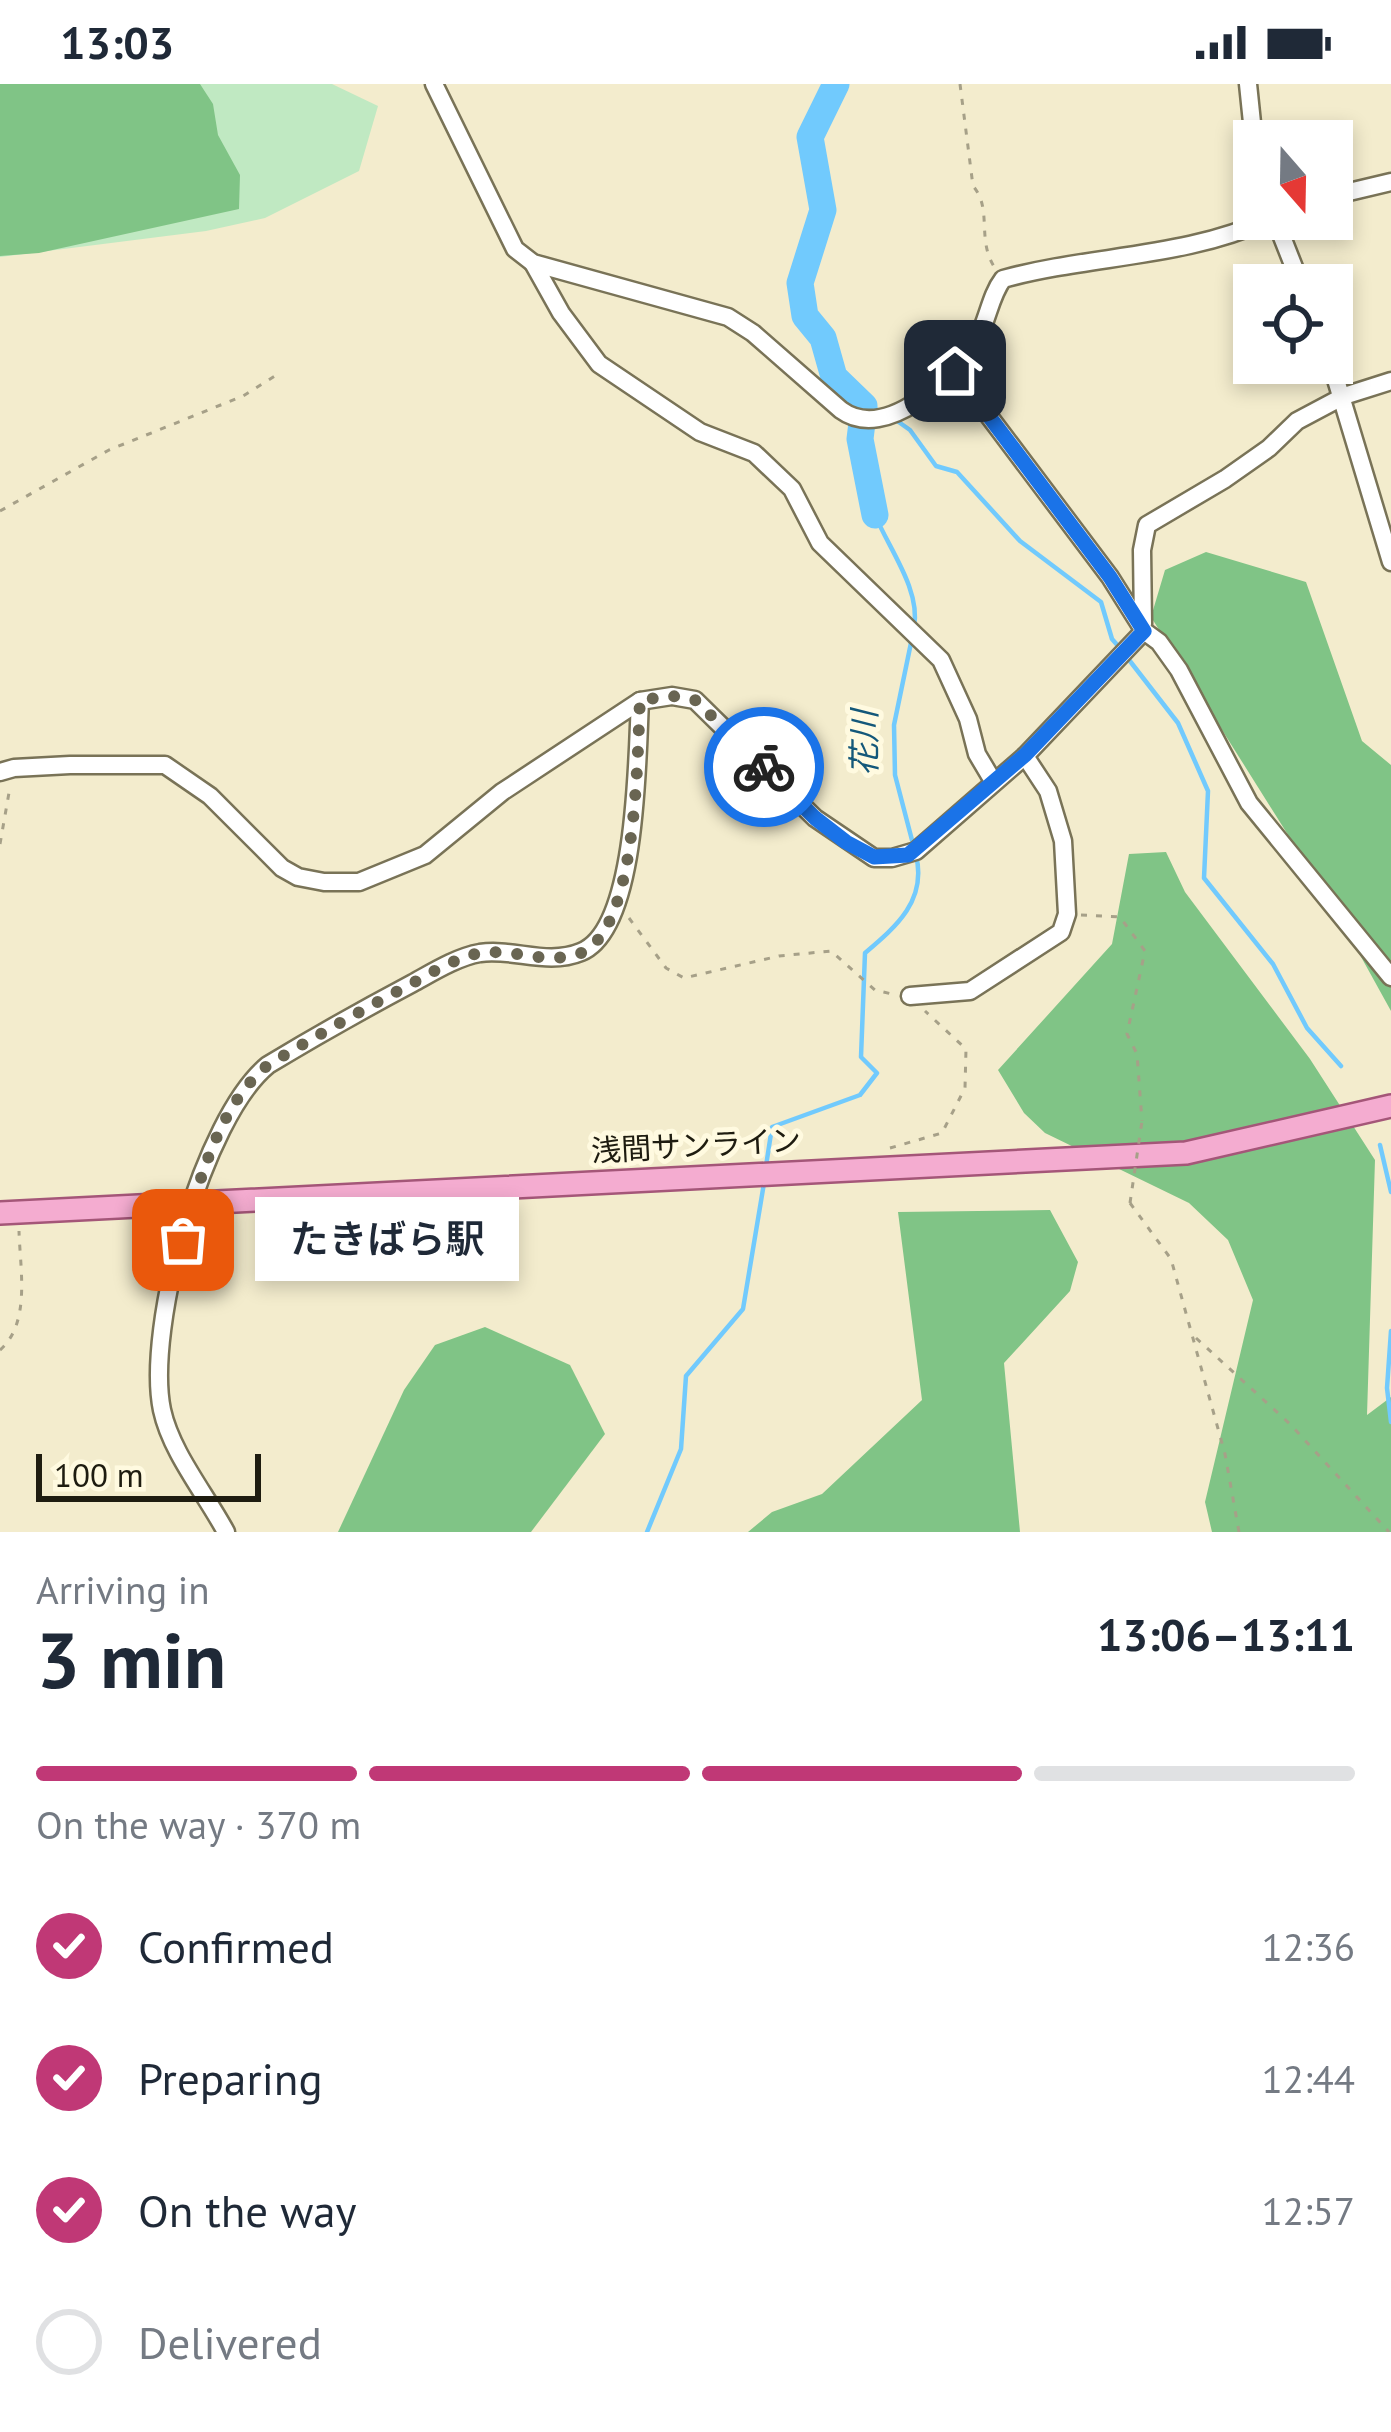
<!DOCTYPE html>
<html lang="en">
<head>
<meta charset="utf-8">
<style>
	body { margin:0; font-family:"PT Sans","Noto Sans JP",sans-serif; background:#f2f2f3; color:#1f2937; height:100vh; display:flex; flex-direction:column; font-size:45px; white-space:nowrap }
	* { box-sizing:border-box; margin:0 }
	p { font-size:39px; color:#747a83 }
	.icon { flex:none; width:66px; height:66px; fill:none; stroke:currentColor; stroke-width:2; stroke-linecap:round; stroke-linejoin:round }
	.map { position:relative; height:1448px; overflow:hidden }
	.drawer { display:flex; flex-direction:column; background:#fff; flex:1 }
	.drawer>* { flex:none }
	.needle { width:78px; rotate:160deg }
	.buttons { position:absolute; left:1233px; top:36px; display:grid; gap:24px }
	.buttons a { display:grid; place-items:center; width:120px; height:120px; border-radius:0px; background:#fff; box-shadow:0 6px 18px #0003; font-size:60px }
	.scale { position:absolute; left:36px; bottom:30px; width:225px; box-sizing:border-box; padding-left:12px; border:6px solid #1e1c10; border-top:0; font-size:33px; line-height:42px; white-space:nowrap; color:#1e1c10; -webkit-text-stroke:9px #fffae0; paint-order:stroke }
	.pin { position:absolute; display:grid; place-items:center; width:102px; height:102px; color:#fff; margin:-51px; border-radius:24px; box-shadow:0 6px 18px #0006 }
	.courier { position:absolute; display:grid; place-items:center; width:120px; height:120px; margin:-60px; border:9px solid #1a73e8; border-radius:50%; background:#fff; color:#222; box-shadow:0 3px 15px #0007 }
	.bubble { position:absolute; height:84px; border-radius:0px; background:#fff; box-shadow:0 6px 18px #0003; font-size:39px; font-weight:600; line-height:84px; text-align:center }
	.summary em { font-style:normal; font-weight:600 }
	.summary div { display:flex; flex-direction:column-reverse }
	.summary { display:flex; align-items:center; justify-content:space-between; height:204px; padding:0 36px }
	h1 { font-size:78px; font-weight:600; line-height:90px }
	.bar { display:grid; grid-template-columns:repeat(4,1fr); gap:18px 12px; align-content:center; height:144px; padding:0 36px }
	.bar i { height:15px; border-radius:9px; background:#e0e1e3 }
	.bar .current { background:#c03876 }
	.bar p { grid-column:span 4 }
	ol { padding:0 36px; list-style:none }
	li { display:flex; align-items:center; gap:36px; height:132px }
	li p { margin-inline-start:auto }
	li .icon { padding:12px; border-radius:50%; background:#c03876; color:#fff; stroke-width:4 }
	li:last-child { color:#747a83 }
	li i { width:66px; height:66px; border:6px solid #e0e1e3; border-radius:50% }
	.status { display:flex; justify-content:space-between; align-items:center; height:84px; padding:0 60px; background:#fff; direction:ltr }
	.status svg { height:33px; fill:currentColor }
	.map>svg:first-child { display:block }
</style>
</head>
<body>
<div class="status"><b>13:03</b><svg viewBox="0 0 49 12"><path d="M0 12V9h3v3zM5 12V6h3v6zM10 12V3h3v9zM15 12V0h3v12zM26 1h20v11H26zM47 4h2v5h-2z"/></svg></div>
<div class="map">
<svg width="1391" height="1448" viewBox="0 0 1391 1448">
	<rect width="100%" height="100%" fill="#f3eccd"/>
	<polygon fill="#c0e9c2" points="0,0 332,0 378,22 359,87 265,134 206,147 0,173"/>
	<g fill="#80c486">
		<polygon points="0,0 200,0 213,20 218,51 240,91 239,125 39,169 0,172"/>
		<polygon points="1206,468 1306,498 1362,657 1391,681 1391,927 1334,824 1151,533 1165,486"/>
		<polygon points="1166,768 1185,808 1310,975 1375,1076 1367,1331 1391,1313 1391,1448 1212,1448 1205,1418 1253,1216 1228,1156 1189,1119 1045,1049 1024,1029 998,986 1112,860 1129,770"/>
		<polygon points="1050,1126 1078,1178 1070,1207 1004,1279 1020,1448 748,1448 772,1428 822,1410 922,1316 898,1128"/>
		<polygon points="485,1243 570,1281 605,1350 531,1448 338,1448 404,1306 435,1261"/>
	</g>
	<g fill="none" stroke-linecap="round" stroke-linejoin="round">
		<g stroke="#71cafd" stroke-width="4.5">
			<polyline points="864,322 884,328"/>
			<polyline points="893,334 910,346 936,382 957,388 1020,457 1101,518 1112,555 1119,563"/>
			<path d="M875 431C889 465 921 506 914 543"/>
			<polyline points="912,554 894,641 895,691 913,760"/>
			<polyline points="1126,572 1178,639 1208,707 1204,794 1273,880 1307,944 1341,982"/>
			<polyline points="1380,1061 1391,1108"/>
			<path d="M766 1082 772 1043 860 1011 877 989 861 973 865 869C897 842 927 816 916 771"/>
			<polyline points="1391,1247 1387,1304 1391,1338"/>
			<polyline points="647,1448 681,1365 686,1292 743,1225 764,1099"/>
		</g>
		<polyline stroke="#71cafd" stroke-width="27" points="836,0 810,53 823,126 800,199 805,232 823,254 834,293 864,322 860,355 875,431"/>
		<g stroke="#797357" stroke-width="21">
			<g id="minor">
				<path d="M434 0 515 165 533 179 728 233 753 249 841 326C886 359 955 293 977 255 988 236 990 212 1003 195 1090 171 1186 174 1269 135"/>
				<polyline points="1248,0 1254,58"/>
				<polyline points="1332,112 1391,98"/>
				<polyline points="1275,135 1301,201"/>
				<polyline points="533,179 561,229 599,280 700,348 754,369 792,405 820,459 941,576 968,635 977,670 993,697"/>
				<polyline points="1331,279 1391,478"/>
				<polyline points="955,287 1110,493 1144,547 1159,558 1179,586 1249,719 1391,893"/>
				<polyline points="1143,540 1142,466 1147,441 1225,395 1269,364 1297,337 1344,312 1391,297"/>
				<polyline points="0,688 14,684 70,681 165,681 210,712 282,784 298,793 324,798 359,798 425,771 502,708 640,617 672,612 695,616 815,734 874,774 892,774 916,767 1025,672 1144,547"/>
				<polyline points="910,912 970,907 1061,848 1067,830 1063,757 1048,707 1025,672"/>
				<path d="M226 1448C205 1409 171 1368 162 1326 145 1244 203 1034 268 981 316 952 364 925 413 899 433 888 457 873 480 869 514 864 547 882 581 868 638 845 637 671 640 617"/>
			</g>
		</g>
		<g stroke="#a45678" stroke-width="26">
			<polyline id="major" points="0,1129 1186,1069 1391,1022"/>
		</g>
		<g stroke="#a6a088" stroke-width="3" stroke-dasharray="6 9" stroke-linecap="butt">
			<path d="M960 0 973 102C993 125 976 156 995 184"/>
			<polyline points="0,427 109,366 243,312 278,290"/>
			<polyline points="0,760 10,703"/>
			<polyline points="1081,831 1120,833 1145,867 1127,950 1137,970 1142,1037"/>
			<polyline points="629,834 666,884 684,894 779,872 831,867 875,906 892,910"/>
			<polyline points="890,1064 942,1049 965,1004 966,965 925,927"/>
			<polyline points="1130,1119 1171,1175 1225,1370 1239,1448"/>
			<polyline points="1196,1254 1290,1340 1389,1448"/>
			<path d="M0 1266C31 1239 20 1185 19 1147"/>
		</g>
		<use href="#minor" stroke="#fff" stroke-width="16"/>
		<use href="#major" stroke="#f4acd0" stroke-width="21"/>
		<polyline stroke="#a6a088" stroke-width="3" stroke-dasharray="6 9" stroke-linecap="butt" points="1130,1119 1142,1037"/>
	</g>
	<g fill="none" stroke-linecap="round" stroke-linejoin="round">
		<path stroke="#696552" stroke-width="12" stroke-dasharray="0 21.6" d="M183 1156C199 1097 219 1021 268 981 316 952 364 925 413 899 433 888 457 873 480 869 514 864 547 882 581 869 638 845 637 671 640 616L672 612 695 616 764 683"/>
		<polyline stroke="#1a73e8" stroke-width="15" points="764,683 815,734 846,758 874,773 908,771 1025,671 1144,547 1110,493 955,287"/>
	</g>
	<g text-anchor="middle" stroke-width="10" stroke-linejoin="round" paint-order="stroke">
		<g font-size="30" fill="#1e1c10" stroke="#fffae0">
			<text transform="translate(696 1062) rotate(-3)" y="10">浅間サンライン</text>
		</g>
		<g font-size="33" font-style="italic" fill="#14587a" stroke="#fffae0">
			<text transform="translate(864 659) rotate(-90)" y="12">花川</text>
		</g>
	</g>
</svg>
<div class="buttons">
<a><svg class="needle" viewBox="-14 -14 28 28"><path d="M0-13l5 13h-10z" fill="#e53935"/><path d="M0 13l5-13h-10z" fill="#747a83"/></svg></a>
<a><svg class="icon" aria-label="locate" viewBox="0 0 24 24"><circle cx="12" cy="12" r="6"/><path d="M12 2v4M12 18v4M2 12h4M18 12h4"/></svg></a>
</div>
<div class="scale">100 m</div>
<div class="pin" style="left:183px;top:1156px;background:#ea580c"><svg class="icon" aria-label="bag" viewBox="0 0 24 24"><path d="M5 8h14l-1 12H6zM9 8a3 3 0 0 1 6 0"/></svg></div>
<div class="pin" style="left:955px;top:287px;background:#1f2937"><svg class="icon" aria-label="home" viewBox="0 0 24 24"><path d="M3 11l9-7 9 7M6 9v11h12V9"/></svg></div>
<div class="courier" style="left:764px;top:683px"><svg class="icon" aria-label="bike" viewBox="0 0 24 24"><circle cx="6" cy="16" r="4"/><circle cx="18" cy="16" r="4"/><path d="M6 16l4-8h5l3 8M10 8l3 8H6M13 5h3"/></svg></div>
<div class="bubble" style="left:255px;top:1113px;width:264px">たきばら駅</div>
</div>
<section class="drawer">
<div class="summary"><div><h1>3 min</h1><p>Arriving in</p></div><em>13:06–13:11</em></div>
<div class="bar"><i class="current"></i><i class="current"></i><i class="current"></i><i></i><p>On the way · 370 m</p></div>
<ol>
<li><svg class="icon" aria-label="check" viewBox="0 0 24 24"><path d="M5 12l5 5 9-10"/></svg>Confirmed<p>12:36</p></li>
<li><svg class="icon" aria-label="check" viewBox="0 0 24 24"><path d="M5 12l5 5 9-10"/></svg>Preparing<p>12:44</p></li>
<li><svg class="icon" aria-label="check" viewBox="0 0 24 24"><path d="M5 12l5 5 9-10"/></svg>On the way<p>12:57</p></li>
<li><i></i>Delivered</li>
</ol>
</section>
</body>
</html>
